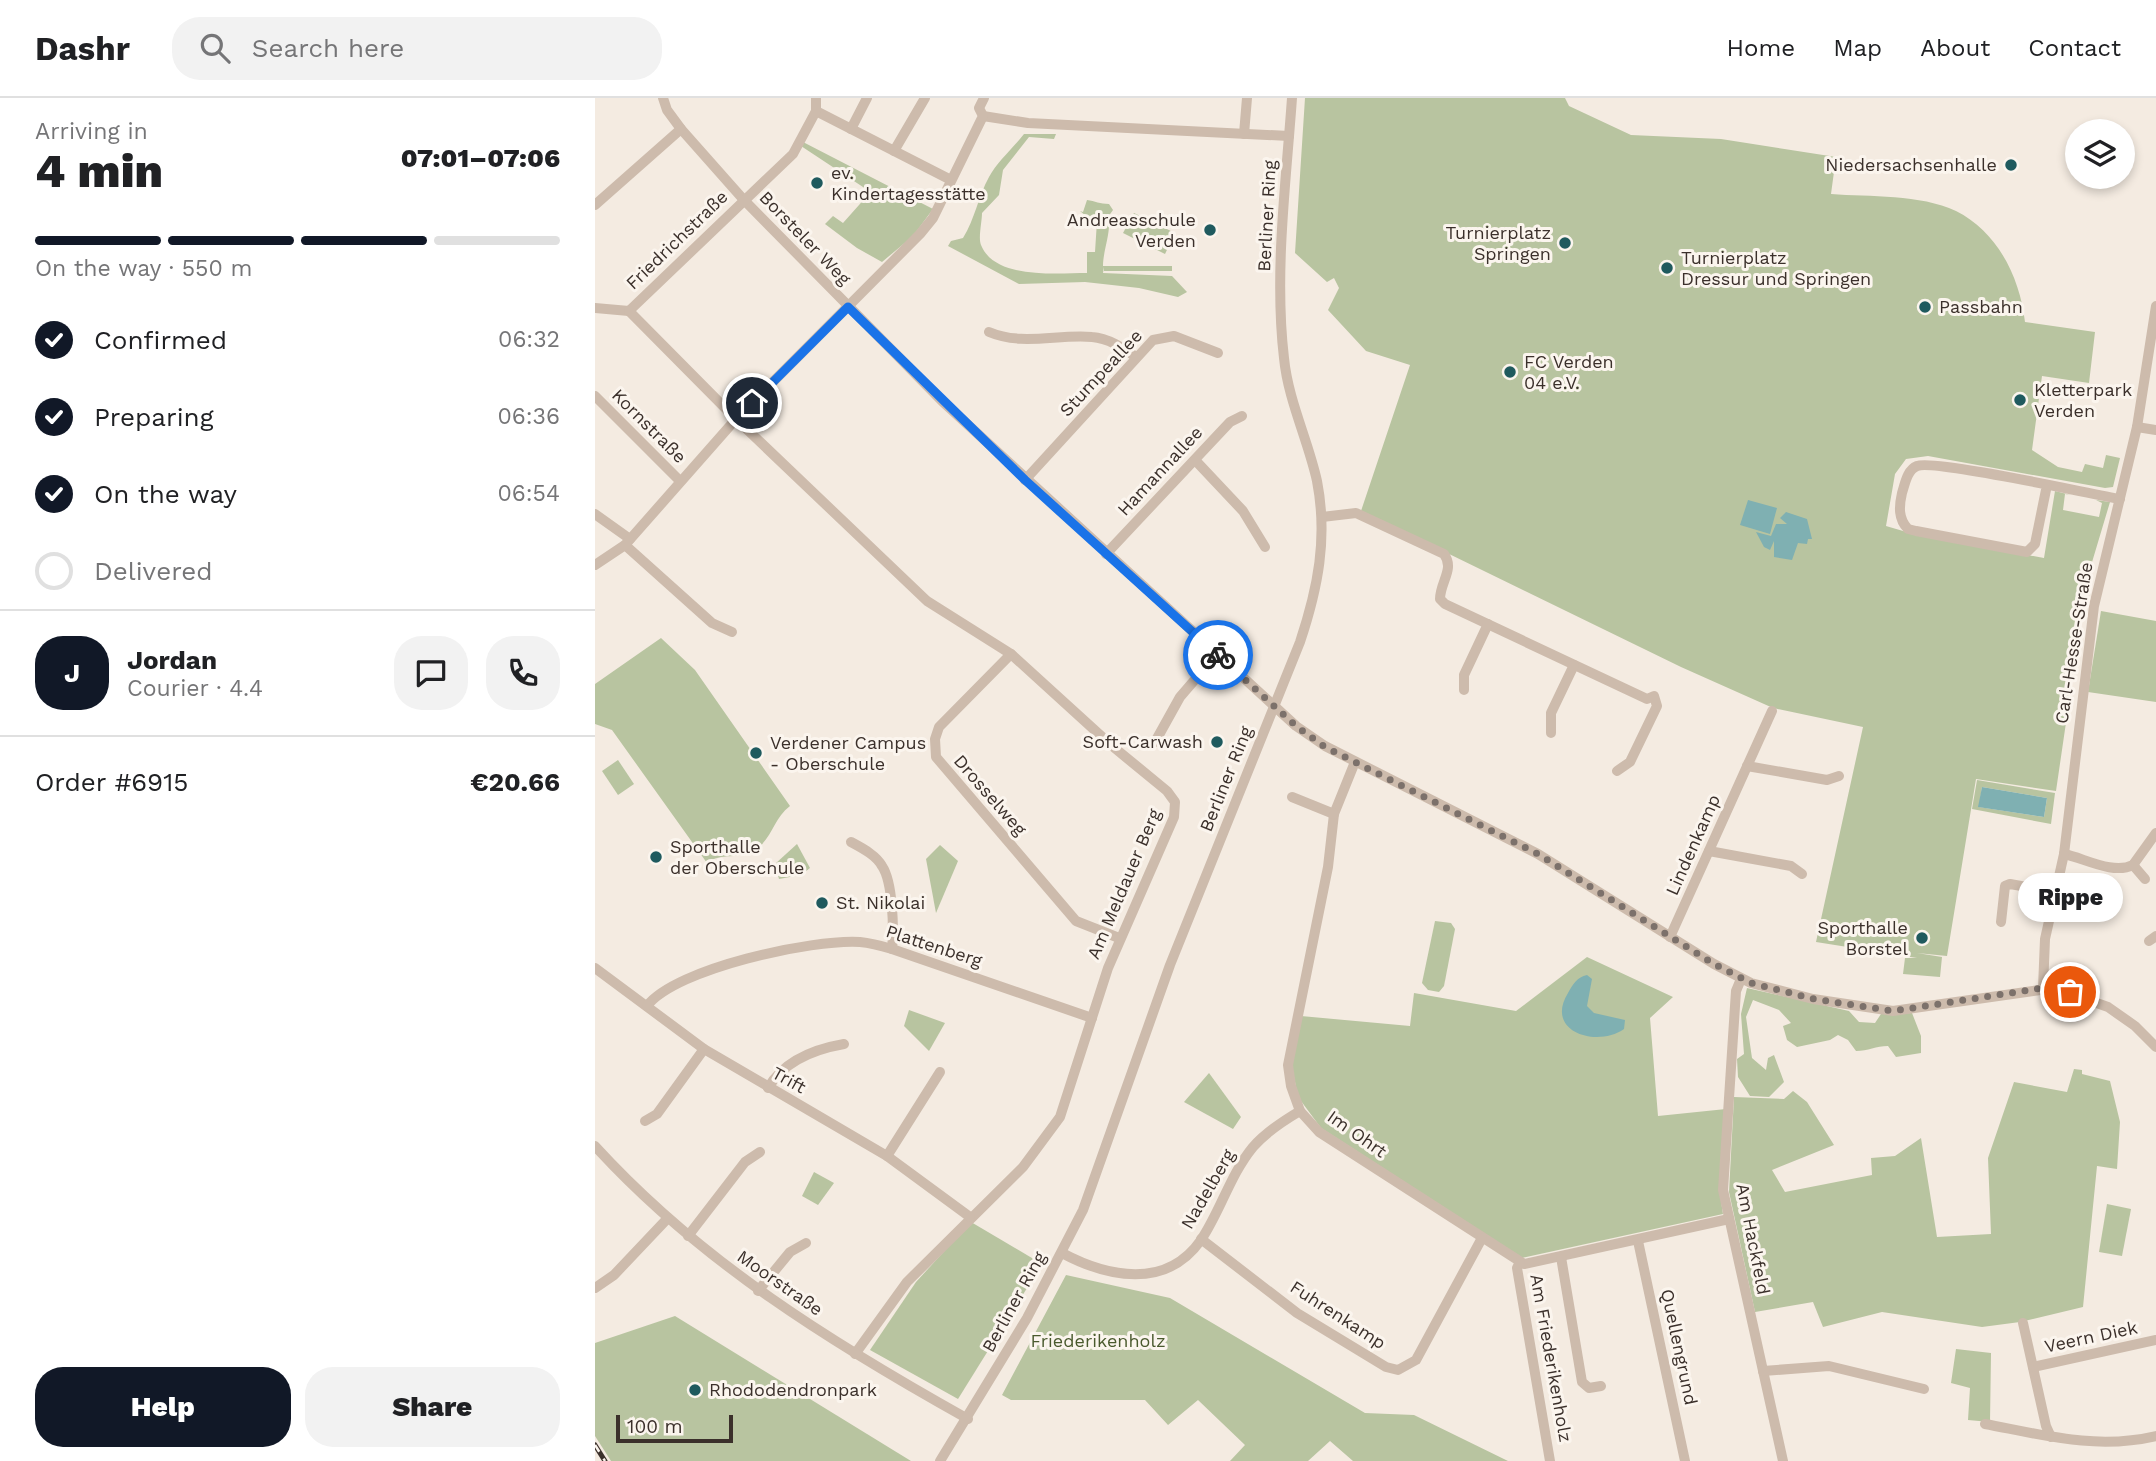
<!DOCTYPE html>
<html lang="en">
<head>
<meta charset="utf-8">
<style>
	body { margin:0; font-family:"Work Sans",sans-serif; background:#f2f2f2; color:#202124; height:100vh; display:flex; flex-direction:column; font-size:26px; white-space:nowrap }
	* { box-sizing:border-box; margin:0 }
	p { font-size:23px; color:#757577 }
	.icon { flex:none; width:38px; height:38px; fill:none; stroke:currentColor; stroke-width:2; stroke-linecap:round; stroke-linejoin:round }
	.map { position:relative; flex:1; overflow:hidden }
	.details { display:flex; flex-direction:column; background:#fff; width:595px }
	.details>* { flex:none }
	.controls { position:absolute; left:1470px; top:21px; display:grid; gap:14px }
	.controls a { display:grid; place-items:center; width:70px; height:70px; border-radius:50%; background:#fff; box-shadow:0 4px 10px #0003; font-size:35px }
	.scale { position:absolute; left:21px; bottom:18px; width:117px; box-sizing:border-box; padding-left:7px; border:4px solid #3b302b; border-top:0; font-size:19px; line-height:24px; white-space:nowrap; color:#3b302b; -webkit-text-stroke:5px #fbf5ee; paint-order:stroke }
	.pin { position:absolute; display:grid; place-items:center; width:60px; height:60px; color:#fff; margin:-30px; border:4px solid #fff; border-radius:50%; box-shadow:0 2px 7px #0007 }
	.courier { position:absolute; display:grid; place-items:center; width:70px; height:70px; margin:-35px; border:5px solid #1a73e8; border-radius:50%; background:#fff; color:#222; box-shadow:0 2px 9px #0007 }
	.bubble { position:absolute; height:49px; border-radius:24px; background:#fff; box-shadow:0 4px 10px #0003; font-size:23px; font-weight:800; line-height:49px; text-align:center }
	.summary em { font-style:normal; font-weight:800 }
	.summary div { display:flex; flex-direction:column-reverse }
	.summary { display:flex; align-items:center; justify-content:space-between; height:119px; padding:0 35px }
	h1 { font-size:46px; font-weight:800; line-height:52px }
	.bar { display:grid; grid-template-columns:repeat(4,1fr); gap:10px 7px; align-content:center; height:84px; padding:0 35px }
	.bar i { height:9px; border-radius:5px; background:#e0e0e0 }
	.bar .current { background:#111827 }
	.bar p { grid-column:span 4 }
	.line { display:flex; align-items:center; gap:18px; padding:0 35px; border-top:2px solid #e0e0e0 }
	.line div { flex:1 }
	.round { display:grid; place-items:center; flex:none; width:74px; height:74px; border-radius:28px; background:#f2f2f2 }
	ol { padding:0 35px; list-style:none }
	li { display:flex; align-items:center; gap:21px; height:77px }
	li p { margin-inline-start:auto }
	li .icon { padding:7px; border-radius:50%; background:#111827; color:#fff; stroke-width:4 }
	li:last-child { color:#757577 }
	li i { width:38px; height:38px; border:4px solid #e0e0e0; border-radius:50% }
	.primary-button { display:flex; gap:14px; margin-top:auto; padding:14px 35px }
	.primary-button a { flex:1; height:80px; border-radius:28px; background:#111827; color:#fff; font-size:28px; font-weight:800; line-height:80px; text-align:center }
	.primary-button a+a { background:#f2f2f2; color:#202124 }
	header { display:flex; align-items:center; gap:42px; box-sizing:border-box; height:98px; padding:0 35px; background:#fff; border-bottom:2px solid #e0e0e0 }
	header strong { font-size:33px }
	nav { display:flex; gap:38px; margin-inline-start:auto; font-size:24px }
	.search { width:490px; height:63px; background:#f2f2f2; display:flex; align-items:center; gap:18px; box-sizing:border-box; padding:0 24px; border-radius:28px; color:#757577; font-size:26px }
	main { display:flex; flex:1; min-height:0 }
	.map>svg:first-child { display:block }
</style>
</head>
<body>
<header>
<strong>Dashr</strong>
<div class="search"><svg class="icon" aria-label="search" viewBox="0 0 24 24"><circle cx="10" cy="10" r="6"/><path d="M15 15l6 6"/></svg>Search here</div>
<nav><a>Home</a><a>Map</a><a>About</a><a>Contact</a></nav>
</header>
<main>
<section class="details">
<div class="summary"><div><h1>4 min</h1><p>Arriving in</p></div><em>07:01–07:06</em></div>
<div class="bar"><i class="current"></i><i class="current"></i><i class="current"></i><i></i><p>On the way · 550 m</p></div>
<ol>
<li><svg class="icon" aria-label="check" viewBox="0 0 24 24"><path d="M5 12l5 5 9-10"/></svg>Confirmed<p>06:32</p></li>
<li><svg class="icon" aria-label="check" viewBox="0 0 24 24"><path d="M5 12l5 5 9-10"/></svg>Preparing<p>06:36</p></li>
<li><svg class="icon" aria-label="check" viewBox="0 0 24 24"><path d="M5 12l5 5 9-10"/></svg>On the way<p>06:54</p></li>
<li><i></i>Delivered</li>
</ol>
<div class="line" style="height:126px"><b class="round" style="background:#111827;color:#fff">J</b><div><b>Jordan</b><p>Courier · 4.4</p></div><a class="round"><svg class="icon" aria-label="chat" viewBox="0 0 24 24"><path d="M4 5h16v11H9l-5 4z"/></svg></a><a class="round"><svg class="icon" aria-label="phone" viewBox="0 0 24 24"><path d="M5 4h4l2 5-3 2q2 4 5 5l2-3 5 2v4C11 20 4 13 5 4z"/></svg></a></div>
<div class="line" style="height:91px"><div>Order #6915</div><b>€20.66</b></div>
<div class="primary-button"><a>Help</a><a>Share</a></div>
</section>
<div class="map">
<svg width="1561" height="1363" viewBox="0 0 1561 1363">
	<rect width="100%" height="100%" fill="#f4ebe1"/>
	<g fill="#b8c4a0" fill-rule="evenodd">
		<path d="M710 0H970L974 8 1036 37 1126 41 1241 59 1236 96C1275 99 1325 96 1361 113 1403 134 1425 180 1430 224L1500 234 1494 285 1447 278 1437 352 1463 369 1487 374 1490 366 1508 370 1511 357 1525 360 1518 389 1510 390 1333 358 1311 361 1300 376 1291 428 1325 438 1449 460 1460 393 1476 397 1470 396 1468 412 1504 419 1507 405 1501 402 1515 404 1492 481 1461 693 1381 681 1352 858 1322 855 1347 859 1345 879 1308 876 1310 860H1322L1221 844 1268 629 1178 610 1086 569 766 413 815 267 771 253 733 212 744 190 739 180 732 184 700 155Z"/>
		<path d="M429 36H461L459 41 434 39 408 72 404 97 387 115C387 124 383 140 386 147 400 182 462 175 492 175V154H500L502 123H497L485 113 488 114 492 102C500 103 505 106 514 106L518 112 513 119C517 132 508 152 508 168H577V173H509V169L508 175 577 178 592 194 583 199 544 190 490 184 424 186 353 148 356 143 368 140C380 121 383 99 394 79 402 64 418 50 429 36Z"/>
		<polygon points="208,44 338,111 318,138 287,164 262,150 230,126 238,118 248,125 272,98 271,91 206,48"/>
		<polygon points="539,115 580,135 570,156 528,135"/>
		<polygon points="1506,513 1561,523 1561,604 1493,594"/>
		<path d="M66 540 100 572 195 708C178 721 178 740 160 752 144 762 126 754 112 765L17 632 0 626V586Z"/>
		<polygon points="23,662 39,686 23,697 7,673"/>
		<path d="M1382 682 1460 695 1456 726 1377 711ZM1387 689 1452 700 1449 719 1384 709Z"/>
		<polygon points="202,746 215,770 206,777 184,781 180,766"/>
		<polygon points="345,747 363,763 341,815 331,761"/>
		<polygon points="840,823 856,825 860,831 849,888 844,894 833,892 827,885"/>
		<polygon points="992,859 1078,899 1055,920 1063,1018 1131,1011 1125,1096 1128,1116 927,1160 726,1030 703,999 696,964 706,918 815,928 819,895 921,913"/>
		<path d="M1152 890 1254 913 1264 924 1280 925 1286 916 1317 915 1326 938V955L1301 959 1293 948C1281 948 1273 953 1261 953L1253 942 1243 937 1235 942 1202 949 1192 942 1188 928 1196 925 1184 912 1158 902 1151 919 1157 960 1171 972 1173 960 1179 957 1189 984 1174 999 1155 998 1143 979 1142 961 1149 956 1146 916Z"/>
		<polygon points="314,912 350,925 334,953 309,928"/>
		<polygon points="1479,971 1487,972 1487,976 1515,983 1525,1024 1522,1071 1502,1068 1488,1209 1425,1224 1387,1229 1287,1214 1228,1229 1218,1204 1160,1214 1134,1094 1139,999 1189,1001 1198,993 1212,1004 1239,1047 1177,1072 1190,1094 1277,1077 1276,1060 1300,1058 1326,1040 1342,1139 1396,1136 1393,1060 1419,984 1472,994"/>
		<polygon points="614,975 646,1019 638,1031 589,1004"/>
		<polygon points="219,1074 239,1085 223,1107 207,1098"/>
		<polygon points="1512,1106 1536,1111 1527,1158 1504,1154"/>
		<polygon points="376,1124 447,1166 363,1301 275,1252 321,1184"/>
		<polygon points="471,1177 575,1200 770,1315 819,1317 913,1363 758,1363 735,1343 713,1363 635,1363 650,1347 603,1302 573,1327 550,1302 416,1302 407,1297"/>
		<polygon points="80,1218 316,1363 16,1363 0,1338 0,1245"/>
		<polygon points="1361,1251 1396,1255 1395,1324 1373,1322 1375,1290 1356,1285"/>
	</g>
	<g fill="#7fb0b2">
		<polygon points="1153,402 1182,410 1175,436 1145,427"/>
		<polygon points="1191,414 1212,421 1217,441 1213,441 1212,446 1203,445 1197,462 1179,459 1179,443 1175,452 1169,449 1161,434 1176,438 1181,426 1192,426 1185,420"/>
		<polygon points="1387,689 1452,700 1449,719 1383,709"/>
		<path d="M992 877 997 881 992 908 999 915 1030 922 1029 931C1002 950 949 934 973 895 978 886 982 879 992 877Z"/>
	</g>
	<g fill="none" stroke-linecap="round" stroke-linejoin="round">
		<g stroke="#cdbbac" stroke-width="10">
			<polyline points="68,0 72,12 86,31 148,101 347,303 701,628 730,648 943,756 1119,866 1156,885 1218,901 1298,913 1459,890 1513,909 1540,928 1561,949"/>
			<polyline points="221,13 356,82"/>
			<polyline points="388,18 433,25 694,38"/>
			<polyline points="256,31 272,0"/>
			<polyline points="649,36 652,0"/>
			<polyline points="299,53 330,0"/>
			<polyline points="0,107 86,31"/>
			<polyline points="0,210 34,213 198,56 221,13 221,0"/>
			<polyline points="34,213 141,321 332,503 416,556 516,647 572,693 580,704 579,719 513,870 465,1019 428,1069 312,1184 260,1256"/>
			<path d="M394 234C427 248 462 236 497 239 513 240 528 250 541 259"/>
			<polyline points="0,298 84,382"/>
			<polyline points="1542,329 1561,332"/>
			<polyline points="600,362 648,413 670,449"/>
			<polyline points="430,382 558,242 579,238 623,255"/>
			<path d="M1452 387 1440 446 1432 454 1321 433 1313 431C1303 421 1304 408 1307 395 1310 386 1312 372 1322 368 1339 361 1495 396 1525 401"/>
			<polyline points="0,416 35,441"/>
			<path d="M727 419 761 415 849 456C860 471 845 484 845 501L850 506 1052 601 1059 598 1062 608 1035 664 1022 673"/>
			<polyline points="30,447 117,525 137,534"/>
			<polyline points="511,456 635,324 647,318"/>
			<polyline points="0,467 30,447 141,321 325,136 338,120 388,18 384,10 389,0"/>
			<polyline points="416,556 344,629 340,641 341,659 481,823 524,840"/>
			<polyline points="869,592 869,577 893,526"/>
			<polyline points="956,635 956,615 979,567"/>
			<polyline points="560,644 585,599 622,556"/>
			<polyline points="760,664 739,716 733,769 693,967 696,988 705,1013 724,1034 929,1166 1134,1121"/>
			<polyline points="1152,668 1232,682 1244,678"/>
			<polyline points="697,699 739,716"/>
			<path d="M256 744C267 750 281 757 287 768 298 784 299 832 297 851"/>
			<polyline points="1114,753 1196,768 1207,776"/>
			<path d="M1469 756C1489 760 1518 777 1538 767L1561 735"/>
			<polyline points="1538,767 1550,781"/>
			<polyline points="1406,824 1410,788 1415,786 1460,794"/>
			<polyline points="1075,839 1177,613"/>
			<polyline points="1554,843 1561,838"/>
			<polyline points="0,870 109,951 292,1058 375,1119"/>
			<polyline points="1146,881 1141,893 1128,1092 1188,1363"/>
			<polyline points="1448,890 1450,841 1469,756 1499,508 1542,329 1561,208"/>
			<path d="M52 908C81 870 218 841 265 844 276 845 287 848 297 851L497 920"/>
			<path d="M173 990C189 963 220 951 249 946"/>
			<polyline points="50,1023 62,1016 109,951"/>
			<path d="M0 1048C106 1164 237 1245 373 1321"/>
			<polyline points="292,1058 345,974"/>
			<polyline points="93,1138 150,1064 165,1054"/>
			<polyline points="606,1141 702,1215 791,1269 803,1272 821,1262 887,1140"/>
			<polyline points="1043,1143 1090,1363"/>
			<path d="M467 1155C512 1179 571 1192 606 1142 626 1112 635 1077 658 1049 671 1034 688 1023 705 1013"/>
			<polyline points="966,1159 987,1284 994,1290 1006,1288"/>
			<polyline points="925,1164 922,1170 955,1363"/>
			<polyline points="0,1190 19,1177 72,1121"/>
			<polyline points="163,1193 195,1154 211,1145"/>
			<polyline points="1428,1225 1451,1328 1456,1339"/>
			<polyline points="1438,1269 1561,1242"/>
			<polyline points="1168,1273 1234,1268 1329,1291"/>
			<path d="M1390 1326C1448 1337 1502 1352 1561 1338"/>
			<path d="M345 1363 432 1220 488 1112 575 867 705 544C723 490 733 440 722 383 713 342 693 302 689 260 679 175 691 85 697 0"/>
		</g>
		<g stroke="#3b302b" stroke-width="5">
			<polyline id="rail" points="0,1347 10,1363"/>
		</g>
		<use href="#rail" stroke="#fbf5ee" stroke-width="2.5" stroke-dasharray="8" stroke-linecap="butt"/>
	</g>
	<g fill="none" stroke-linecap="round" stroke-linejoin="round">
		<polyline stroke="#7c716b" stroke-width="7" stroke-dasharray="0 12.6" points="623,557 701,628 730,649 943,756 1119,866 1156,885 1219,901 1298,913 1448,890 1475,894"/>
		<polyline stroke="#1a73e8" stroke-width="9" points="157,305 253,209 430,382 623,557"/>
	</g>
	<g fill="#1f5a5e" stroke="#fbf5ee" stroke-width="2.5">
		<circle cx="1416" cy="67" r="7"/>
		<circle cx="222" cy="85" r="7"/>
		<circle cx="615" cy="132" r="7"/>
		<circle cx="970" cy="145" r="7"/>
		<circle cx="1072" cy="170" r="7"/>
		<circle cx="1330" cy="209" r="7"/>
		<circle cx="915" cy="274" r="7"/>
		<circle cx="1425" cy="302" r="7"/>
		<circle cx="622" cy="644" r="7"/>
		<circle cx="161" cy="655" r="7"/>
		<circle cx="61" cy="759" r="7"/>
		<circle cx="227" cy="805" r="7"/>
		<circle cx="1327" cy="840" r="7"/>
		<circle cx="100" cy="1292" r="7"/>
	</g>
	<g text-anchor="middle" stroke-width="6" stroke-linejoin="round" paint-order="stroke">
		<g font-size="18" fill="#3b302b" stroke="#fbf5ee" text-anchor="start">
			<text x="1402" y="73" text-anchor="end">Niedersachsenhalle</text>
			<text x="236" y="81">ev.<tspan x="236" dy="21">Kindertagesstätte</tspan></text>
			<text x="601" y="128" text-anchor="end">Andreasschule<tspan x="601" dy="21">Verden</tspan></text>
			<text x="956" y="141" text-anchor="end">Turnierplatz<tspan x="956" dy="21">Springen</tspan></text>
			<text x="1086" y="166">Turnierplatz<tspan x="1086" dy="21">Dressur und Springen</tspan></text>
			<text x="1344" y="215">Passbahn</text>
			<text x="929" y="270">FC Verden<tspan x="929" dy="21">04 e.V.</tspan></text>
			<text x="1439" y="298">Kletterpark<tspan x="1439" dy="21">Verden</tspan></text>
			<text x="608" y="650" text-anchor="end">Soft-Carwash</text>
			<text x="175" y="651">Verdener Campus<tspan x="175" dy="21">- Oberschule</tspan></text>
			<text x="75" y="755">Sporthalle<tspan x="75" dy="21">der Oberschule</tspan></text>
			<text x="241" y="811">St. Nikolai</text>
			<text x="1313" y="836" text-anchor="end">Sporthalle<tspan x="1313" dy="21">Borstel</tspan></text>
			<text x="114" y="1298">Rhododendronpark</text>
		</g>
		<g font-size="18" fill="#3b302b" stroke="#fbf5ee">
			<text transform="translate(672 118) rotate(-87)" y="6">Berliner Ring</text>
			<text transform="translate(210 140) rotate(46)" y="6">Borsteler Weg</text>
			<text transform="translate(82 142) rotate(-44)" y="6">Friedrichstraße</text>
			<text transform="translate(506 275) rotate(-47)" y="6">Stumpeallee</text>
			<text transform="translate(54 328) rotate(45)" y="6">Kornstraße</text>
			<text transform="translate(565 373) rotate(-47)" y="6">Hamannallee</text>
			<text transform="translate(1479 545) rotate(-81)" y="6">Carl-Hesse-Straße</text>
			<text transform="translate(631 681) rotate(-68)" y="6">Berliner Ring</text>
			<text transform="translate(395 697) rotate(49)" y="6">Drosselweg</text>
			<text transform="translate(1098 747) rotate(-66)" y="6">Lindenkamp</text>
			<text transform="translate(529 786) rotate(-67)" y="6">Am Meldauer Berg</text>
			<text transform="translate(339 848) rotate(18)" y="6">Plattenberg</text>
			<text transform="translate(194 982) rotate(29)" y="6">Trift</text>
			<text transform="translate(762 1036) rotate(35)" y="6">Im Ohrt</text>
			<text transform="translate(613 1091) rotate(-60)" y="6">Nadelberg</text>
			<text transform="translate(1158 1141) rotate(79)" y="6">Am Hackfeld</text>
			<text transform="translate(185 1185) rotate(35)" y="6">Moorstraße</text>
			<text transform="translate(419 1204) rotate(-61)" y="6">Berliner Ring</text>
			<text transform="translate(743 1217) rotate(33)" y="6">Fuhrenkamp</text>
			<text transform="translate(1496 1239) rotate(-12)" y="6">Veern Diek</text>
			<text transform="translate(1084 1249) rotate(78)" y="6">Quellengrund</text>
			<text transform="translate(956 1260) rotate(80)" y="6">Am Friederikenholz</text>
		</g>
		<g font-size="18" fill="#4a5a2e" stroke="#fbf5ee">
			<text x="503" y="1249">Friederikenholz</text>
		</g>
	</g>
</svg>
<div class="controls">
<a><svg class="icon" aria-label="layers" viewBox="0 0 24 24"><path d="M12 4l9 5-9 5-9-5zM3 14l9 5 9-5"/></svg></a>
</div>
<div class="scale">100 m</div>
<div class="pin" style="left:1475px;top:894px;background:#ea580c"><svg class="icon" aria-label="bag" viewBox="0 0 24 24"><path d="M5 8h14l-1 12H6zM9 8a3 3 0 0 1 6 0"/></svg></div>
<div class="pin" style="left:157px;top:305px;background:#1f2937"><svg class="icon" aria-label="home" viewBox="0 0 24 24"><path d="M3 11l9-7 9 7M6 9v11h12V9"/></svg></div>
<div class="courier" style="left:623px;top:557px"><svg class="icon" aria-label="bike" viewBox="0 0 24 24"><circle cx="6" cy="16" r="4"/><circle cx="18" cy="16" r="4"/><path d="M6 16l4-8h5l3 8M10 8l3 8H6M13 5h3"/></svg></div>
<div class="bubble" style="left:1423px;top:775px;width:105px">Rippe</div>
</div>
</main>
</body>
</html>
